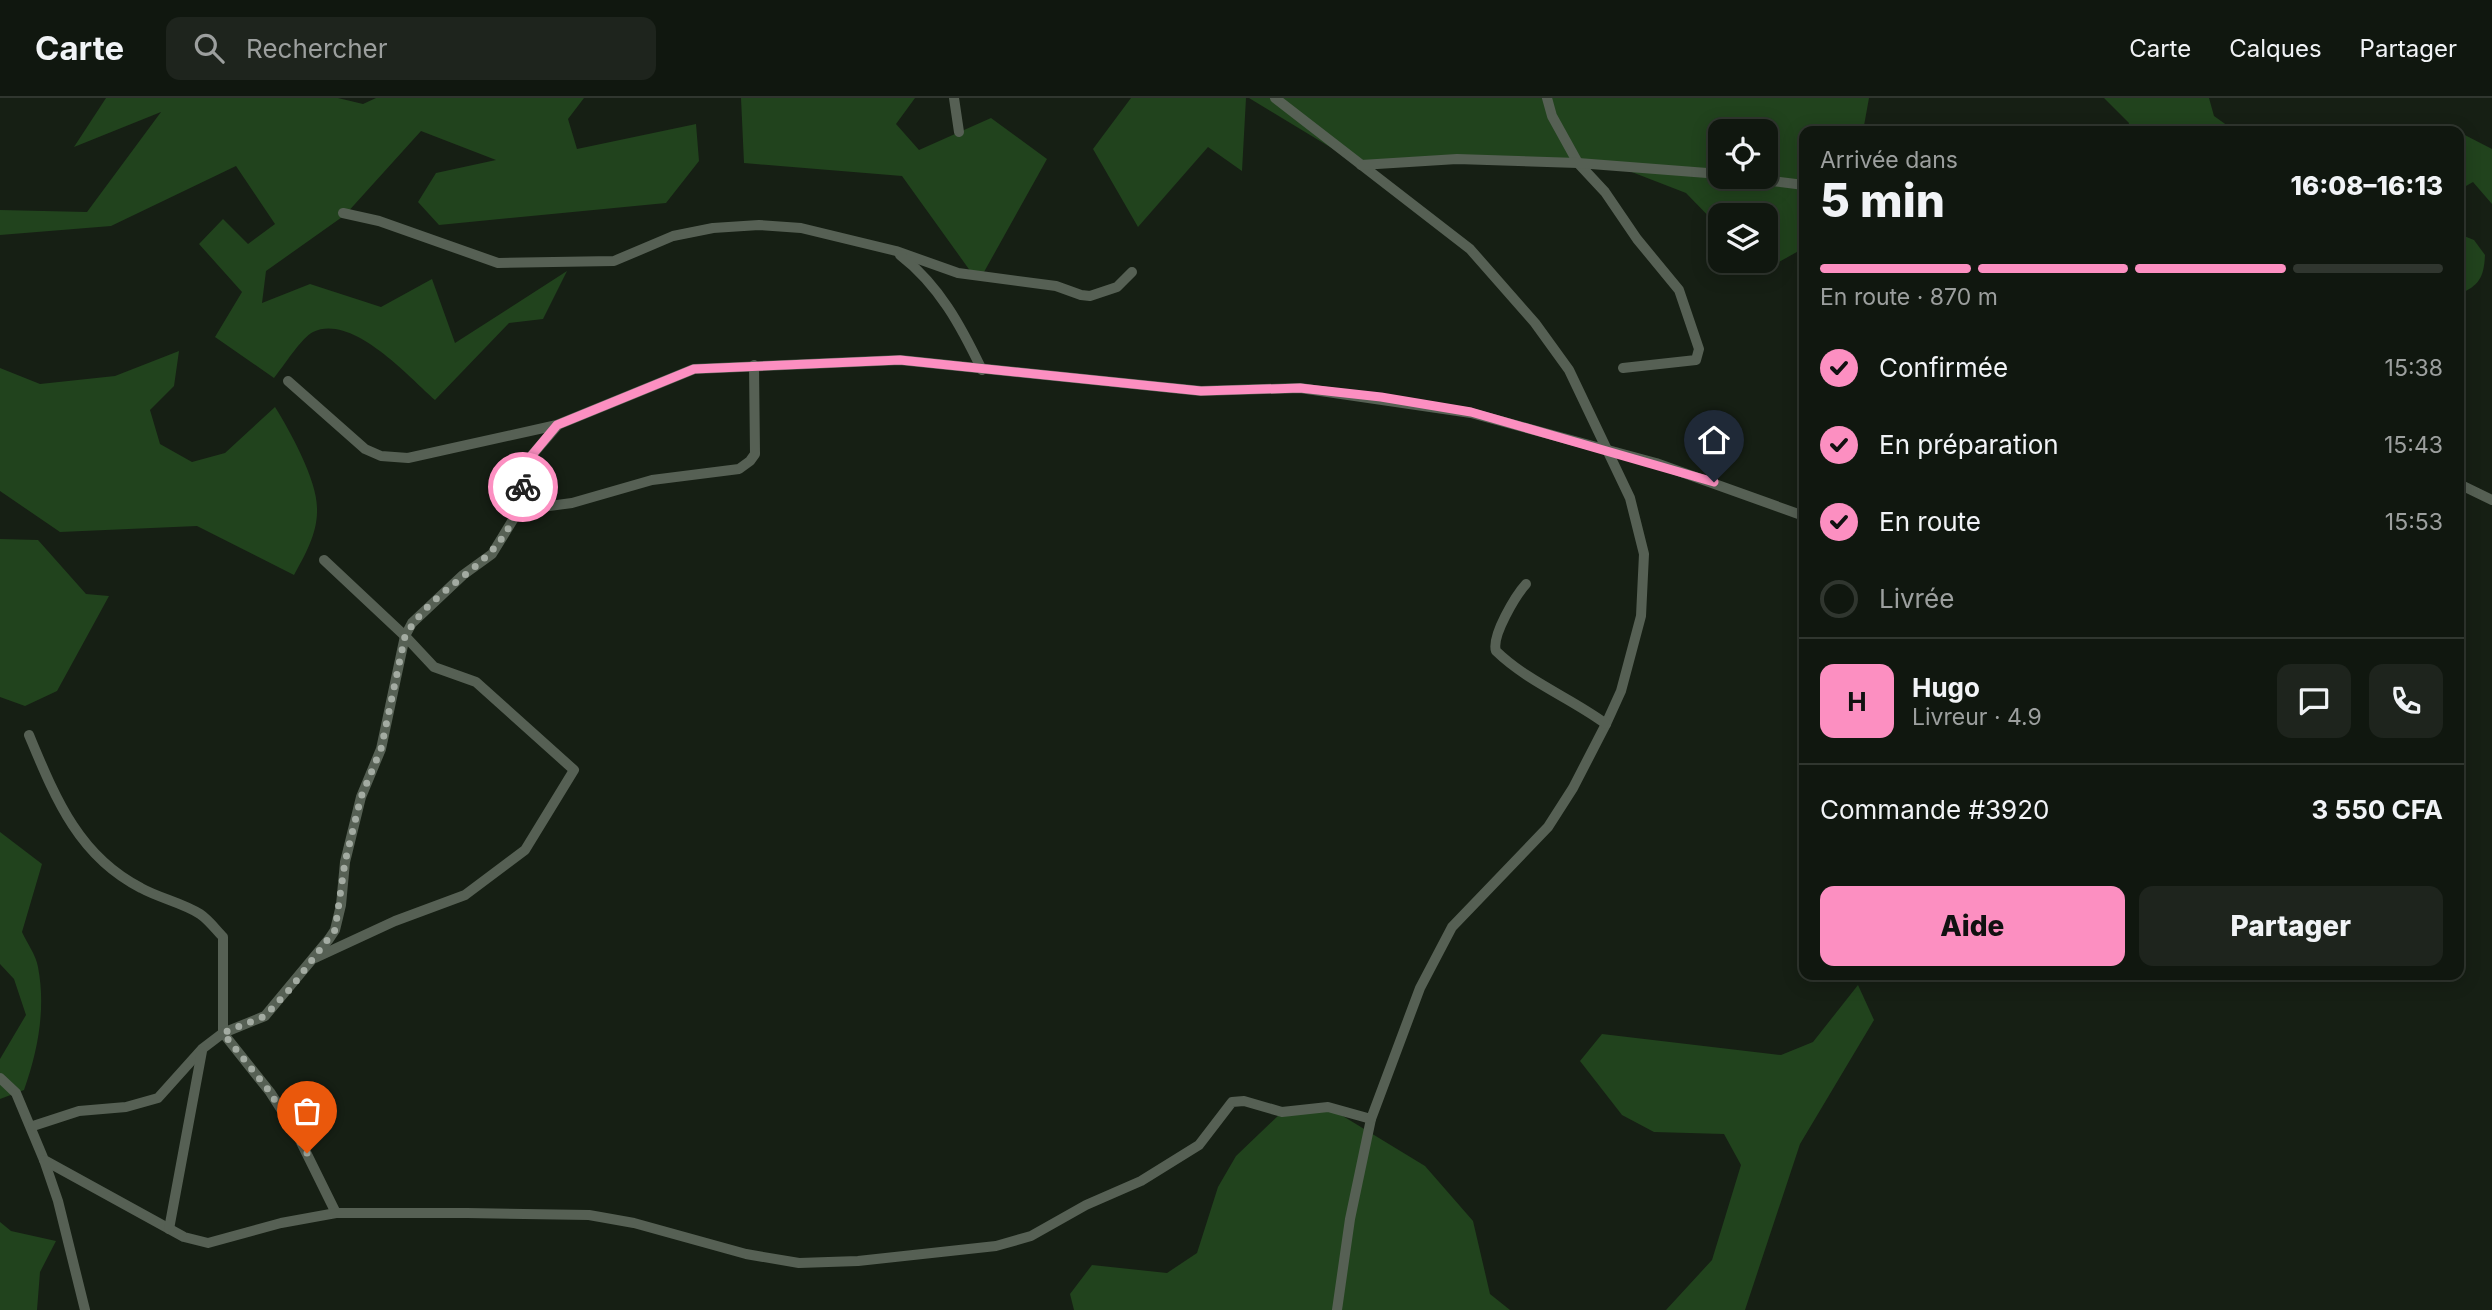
<!DOCTYPE html>
<html lang="fr">
<head>
<meta charset="utf-8">
<style>
	body { margin:0; font-family:Inter,sans-serif; background:#1e241d; color:#f1f3f6; height:100vh; display:flex; flex-direction:column; font-size:26px; white-space:nowrap }
	* { box-sizing:border-box; margin:0 }
	p { font-size:23px; color:#9c9f9e }
	.icon { flex:none; width:38px; height:38px; fill:none; stroke:currentColor; stroke-width:2; stroke-linecap:round; stroke-linejoin:round }
	.map { position:relative; flex:1; overflow:hidden }
	.sheet { position:absolute; left:1799px; top:28px; width:665px; height:854px; display:flex; flex-direction:column; background:#10170f; border-radius:14px; box-shadow:0 4px 18px #0003,0 0 0 2px #30362f }
	.sheet>* { flex:none }
	.tools { position:absolute; left:1708px; top:21px; display:grid; gap:14px }
	.tools a { display:grid; place-items:center; width:70px; height:70px; border-radius:14px; background:#10170f; box-shadow:0 4px 18px #0003,0 0 0 2px #30362f; font-size:35px }
	.pin { position:absolute; display:grid; place-items:center; width:60px; height:60px; color:#fff; margin:-72px -30px; border-radius:50% 50% 50% 0; rotate:-45deg; box-shadow:0 0 7px #0007 }
	.pin .icon { rotate:45deg }
	.courier { position:absolute; display:grid; place-items:center; width:70px; height:70px; margin:-35px; border:5px solid #fc8fc1; border-radius:50%; background:#fff; color:#222; box-shadow:0 2px 9px #0007 }
	.head em { font-style:normal; font-weight:800 }
	.head div { display:flex; flex-direction:column-reverse }
	.head { display:flex; align-items:center; justify-content:space-between; height:119px; padding:0 21px }
	h1 { font-size:46px; font-weight:800; line-height:52px }
	.bar { display:grid; grid-template-columns:repeat(4,1fr); gap:10px 7px; align-content:center; height:84px; padding:0 21px }
	.bar i { height:9px; border-radius:5px; background:#30362f }
	.bar .on { background:#fc8fc1 }
	.bar p { grid-column:span 4 }
	.line { display:flex; align-items:center; gap:18px; padding:0 21px; border-top:2px solid #30362f }
	.line div { flex:1 }
	.round { display:grid; place-items:center; flex:none; width:74px; height:74px; border-radius:14px; background:#1e241d }
	ol { padding:0 21px; list-style:none }
	li { display:flex; align-items:center; gap:21px; height:77px }
	li p { margin-inline-start:auto }
	li .icon { padding:7px; border-radius:50%; background:#fc8fc1; color:#111; stroke-width:4 }
	li:last-child { color:#9c9f9e }
	li i { width:38px; height:38px; border:4px solid #30362f; border-radius:50% }
	.button { display:flex; gap:14px; margin-top:auto; padding:14px 21px }
	.button a { flex:1; height:80px; border-radius:14px; background:#fc8fc1; color:#111; font-size:28px; font-weight:800; line-height:80px; text-align:center }
	.button a+a { background:#1e241d; color:#f1f3f6 }
	header { display:flex; align-items:center; gap:42px; box-sizing:border-box; height:98px; padding:0 35px; background:#10170f; border-bottom:2px solid #30362f }
	header strong { font-size:33px }
	nav { display:flex; gap:38px; margin-inline-start:auto; font-size:24px }
	.search { width:490px; height:63px; background:#1e241d; display:flex; align-items:center; gap:18px; box-sizing:border-box; padding:0 24px; border-radius:14px; color:#9c9f9e; font-size:26px }
	.map>svg:first-child { display:block }
</style>
</head>
<body>
<header>
<strong>Carte</strong>
<div class="search"><svg class="icon" aria-label="search" viewBox="0 0 24 24"><circle cx="10" cy="10" r="6"/><path d="M15 15l6 6"/></svg>Rechercher</div>
<nav><a>Carte</a><a>Calques</a><a>Partager</a></nav>
</header>
<div class="map">
<svg width="2492" height="1212" viewBox="0 0 2492 1212">
	<rect width="100%" height="100%" fill="#161f14"/>
	<g fill="#21431d" fill-rule="evenodd">
		<path d="M106 0H338L363 6 376 0H584L568 21 577 51 696 26 699 63 666 105 439 127 418 104 436 75 496 62 421 33 345 117 266 173 262 205 310 186 381 209 432 181 455 245 567 173 543 221 509 225 435 302C409 279 352 215 313 234 302 239 283 269 274 280L215 239 242 194 199 146 223 121 248 146 275 126 236 68 111 128 0 137V112L87 114 161 14 74 49Z"/>
		<polygon points="741,0 915,0 896,26 919,52 991,20 1047,61 984,174 976,181 902,78 744,65"/>
		<polygon points="1131,0 1246,0 1242,73 1208,49 1138,129 1093,51"/>
		<path d="M1249 0H1869L1863 33H1804V150L1763 173 1753 163H1766V117H1720V130L1686 95 1624 71 1460 63 1363 69ZM1720 33H1766V79H1720Z"/>
		<polygon points="2104,0 2209,0 2214,18 2235,33 2127,33 2129,25"/>
		<polygon points="2459,34 2492,51 2492,106 2473,84 2459,92"/>
		<path d="M2459 136 2474 142 2485 157C2484 179 2479 188 2459 196Z"/>
		<path d="M179 253 174 288 150 312 160 346 192 364 225 355 275 309C290 333 317 382 317 410 318 435 305 457 294 477L197 428 60 434 0 393V270L40 286 115 278Z"/>
		<polygon points="0,441 38,442 86,496 109,498 57,593 25,608 0,599"/>
		<path d="M0 734 42 766 22 834C27 845 36 857 38 869 46 910 38 953 24 992L0 1001V961L26 917 14 881 0 866Z"/>
		<polygon points="1858,887 1874,922 1800,1046 1745,1212 1666,1212 1712,1162 1741,1067 1724,1036 1654,1034 1622,1017 1580,963 1602,936 1781,957 1813,944"/>
		<polygon points="1328,1009 1425,1068 1473,1123 1490,1196 1510,1212 1074,1212 1070,1196 1092,1167 1167,1175 1197,1155 1218,1089 1236,1058 1282,1014"/>
		<polygon points="0,1124 11,1133 56,1143 40,1174 37,1212 0,1212"/>
	</g>
	<g fill="none" stroke-linecap="round" stroke-linejoin="round">
		<g stroke="#566054" stroke-width="10">
			<polyline points="954,0 959,34"/>
			<polyline points="1275,0 1470,151 1535,225 1569,272 1630,400 1644,456 1641,518 1621,593 1606,626 1573,690 1548,729 1452,829 1420,890 1371,1021 1350,1121 1337,1212"/>
			<polyline points="1547,0 1552,18 1578,65 1605,94 1637,141 1679,192 1699,251 1696,262 1623,270"/>
			<polyline points="1361,67 1457,61 1578,65 1720,76"/>
			<polyline points="1740,79 1804,87"/>
			<polyline points="343,115 379,123 498,165 614,163 673,138 713,130 759,127 801,130 896,153 958,175 1056,188 1081,197 1090,198 1117,189 1132,174"/>
			<path d="M900 157C939 187 961 228 982 272"/>
			<polyline points="288,283 365,351 381,358 408,360 557,327 694,271 900,262 1201,293 1300,290 1471,315 1656,365 1804,418"/>
			<polyline points="2459,386 2492,402"/>
			<polyline points="519,412 572,405 652,382 739,371 750,363 755,356 754,267"/>
			<path d="M1526 486C1516 497 1491 538 1496 553 1528 584 1571 600 1606 626"/>
			<path d="M29 637C55 699 78 758 141 790 159 800 183 805 200 816 209 822 216 832 223 839V935L270 994 297 1036 336 1115"/>
			<polyline points="315,860 395,823 465,797 525,752 574,672 476,584 434,569 405,538 324,462"/>
			<polyline points="0,980 16,995 44,1062 184,1139 208,1145 281,1125 336,1115 467,1115 589,1117 634,1125 746,1156 799,1165 858,1163 996,1148 1031,1138 1086,1107 1141,1083 1199,1047 1232,1004 1244,1003 1282,1014 1328,1009 1371,1021"/>
			<polyline points="33,1028 79,1013 126,1009 158,1000 202,951 223,935 265,918 329,841 335,832 341,807 345,764 361,699 381,651 405,538 412,525 463,477 492,456 519,412 532,357 557,328"/>
			<polyline points="44,1062 58,1103 85,1212"/>
			<polyline points="169,1131 202,953"/>
		</g>
	</g>
	<g fill="none" stroke-linecap="round" stroke-linejoin="round">
		<path stroke="#a3aba2" stroke-width="7" stroke-dasharray="0 12.6" d="M307 1055 270 994 223 935 265 918 290 891 335 832 345 764 361 699 381 651 405 538C442 476 508 471 523 389"/>
		<polyline stroke="#fc8fc1" stroke-width="9" points="523,389 532,357 557,327 694,271 900,262 1201,293 1300,290 1381,299 1471,314 1714,384"/>
	</g>
</svg>
<div class="tools">
<a><svg class="icon" aria-label="locate" viewBox="0 0 24 24"><circle cx="12" cy="12" r="6"/><path d="M12 2v4M12 18v4M2 12h4M18 12h4"/></svg></a>
<a><svg class="icon" aria-label="layers" viewBox="0 0 24 24"><path d="M12 4l9 5-9 5-9-5zM3 14l9 5 9-5"/></svg></a>
</div>
<div class="pin" style="left:307px;top:1055px;background:#ea580c"><svg class="icon" aria-label="bag" viewBox="0 0 24 24"><path d="M5 8h14l-1 12H6zM9 8a3 3 0 0 1 6 0"/></svg></div>
<div class="pin" style="left:1714px;top:384px;background:#1f2937"><svg class="icon" aria-label="home" viewBox="0 0 24 24"><path d="M3 11l9-7 9 7M6 9v11h12V9"/></svg></div>
<div class="courier" style="left:523px;top:389px"><svg class="icon" aria-label="bike" viewBox="0 0 24 24"><circle cx="6" cy="16" r="4"/><circle cx="18" cy="16" r="4"/><path d="M6 16l4-8h5l3 8M10 8l3 8H6M13 5h3"/></svg></div>
<section class="sheet">
<div class="head"><div><h1>5 min</h1><p>Arrivée dans</p></div><em>16:08–16:13</em></div>
<div class="bar"><i class="on"></i><i class="on"></i><i class="on"></i><i></i><p>En route · 870 m</p></div>
<ol>
<li><svg class="icon" aria-label="check" viewBox="0 0 24 24"><path d="M5 12l5 5 9-10"/></svg>Confirmée<p>15:38</p></li>
<li><svg class="icon" aria-label="check" viewBox="0 0 24 24"><path d="M5 12l5 5 9-10"/></svg>En préparation<p>15:43</p></li>
<li><svg class="icon" aria-label="check" viewBox="0 0 24 24"><path d="M5 12l5 5 9-10"/></svg>En route<p>15:53</p></li>
<li><i></i>Livrée</li>
</ol>
<div class="line" style="height:126px"><b class="round" style="background:#fc8fc1;color:#111">H</b><div><b>Hugo</b><p>Livreur · 4.9</p></div><a class="round"><svg class="icon" aria-label="chat" viewBox="0 0 24 24"><path d="M4 5h16v11H9l-5 4z"/></svg></a><a class="round"><svg class="icon" aria-label="phone" viewBox="0 0 24 24"><path d="M5 4h4l2 5-3 2q2 4 5 5l2-3 5 2v4C11 20 4 13 5 4z"/></svg></a></div>
<div class="line" style="height:91px"><div>Commande #3920</div><b>3 550 CFA</b></div>
<div class="button"><a>Aide</a><a>Partager</a></div>
</section>
</div>
</body>
</html>
